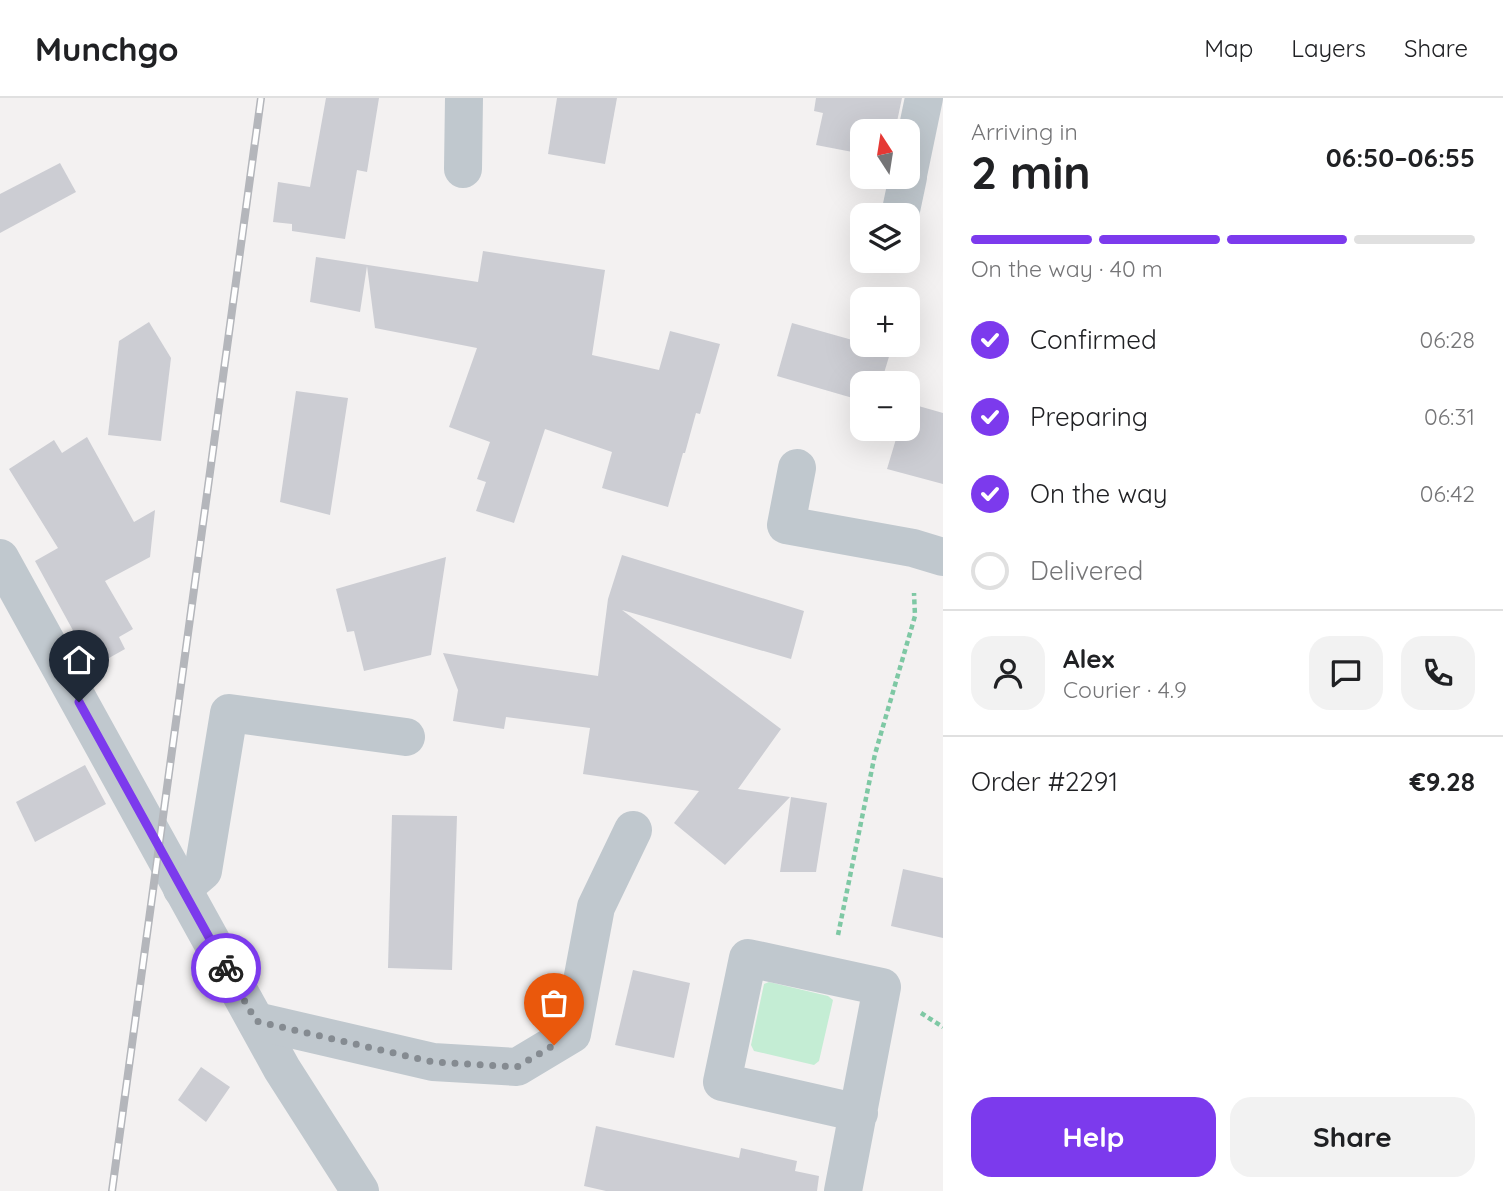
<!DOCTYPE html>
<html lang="en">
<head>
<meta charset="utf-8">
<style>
	body { margin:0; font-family:Quicksand,sans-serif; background:#f2f2f2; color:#202124; height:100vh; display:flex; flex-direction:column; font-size:26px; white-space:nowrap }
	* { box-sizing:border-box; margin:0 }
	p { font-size:23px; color:#757577 }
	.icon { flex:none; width:38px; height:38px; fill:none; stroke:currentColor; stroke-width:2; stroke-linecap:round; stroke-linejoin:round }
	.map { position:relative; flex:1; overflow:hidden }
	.details { display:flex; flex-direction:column; background:#fff; width:560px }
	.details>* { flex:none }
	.needle { width:46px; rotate:348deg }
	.tools { position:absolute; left:850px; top:21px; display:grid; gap:14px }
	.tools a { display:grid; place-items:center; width:70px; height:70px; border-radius:14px; background:#fff; box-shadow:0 7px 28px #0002; font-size:35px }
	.pin { position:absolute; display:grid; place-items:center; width:60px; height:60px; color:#fff; margin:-72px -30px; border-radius:50% 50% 50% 0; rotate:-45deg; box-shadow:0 0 7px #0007 }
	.pin .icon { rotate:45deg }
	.courier { position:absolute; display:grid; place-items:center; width:70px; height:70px; margin:-35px; border:5px solid #7c3aed; border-radius:50%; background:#fff; color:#222; box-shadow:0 2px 9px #0007 }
	.head em { font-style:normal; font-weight:700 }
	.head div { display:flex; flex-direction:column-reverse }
	.head { display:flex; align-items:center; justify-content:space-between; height:119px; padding:0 28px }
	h1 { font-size:46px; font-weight:700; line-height:52px }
	.bar { display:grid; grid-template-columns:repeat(4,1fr); gap:10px 7px; align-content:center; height:84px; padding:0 28px }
	.bar i { height:9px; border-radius:5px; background:#e0e0e0 }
	.bar .current { background:#7c3aed }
	.bar p { grid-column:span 4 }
	.line { display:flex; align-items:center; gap:18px; padding:0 28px; border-top:2px solid #e0e0e0 }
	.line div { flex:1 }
	.round { display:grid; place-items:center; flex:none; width:74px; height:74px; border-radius:21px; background:#f2f2f2 }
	ol { padding:0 28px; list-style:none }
	li { display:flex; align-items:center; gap:21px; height:77px }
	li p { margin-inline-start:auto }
	li .icon { padding:7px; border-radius:50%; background:#7c3aed; color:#fff; stroke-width:4 }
	li:last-child { color:#757577 }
	li i { width:38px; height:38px; border:4px solid #e0e0e0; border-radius:50% }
	.primary-button { display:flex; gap:14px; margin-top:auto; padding:14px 28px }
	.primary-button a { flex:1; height:80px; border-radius:21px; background:#7c3aed; color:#fff; font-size:28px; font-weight:700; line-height:80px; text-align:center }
	.primary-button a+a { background:#f2f2f2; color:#202124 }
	header { display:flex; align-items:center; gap:42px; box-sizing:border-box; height:98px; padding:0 35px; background:#fff; border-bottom:2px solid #e0e0e0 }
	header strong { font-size:33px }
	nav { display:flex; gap:38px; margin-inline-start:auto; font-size:24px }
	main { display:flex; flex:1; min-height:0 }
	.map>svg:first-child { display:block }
</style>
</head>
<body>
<header>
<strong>Munchgo</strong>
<nav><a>Map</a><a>Layers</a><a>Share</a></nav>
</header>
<main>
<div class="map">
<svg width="943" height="1093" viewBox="0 0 943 1093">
	<rect width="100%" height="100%" fill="#f3f1f1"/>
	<polygon fill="#c4edd4" points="769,884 828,898 833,902 819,963 814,967 754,953 751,947 764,886"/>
	<g fill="#cccdd3">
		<polygon points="326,0 379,0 367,74 357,72 345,141 292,133 292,126 273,124 278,84 310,89"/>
		<polygon points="557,0 617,0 605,66 548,56"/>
		<polygon points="816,0 902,0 895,33 863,25 863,56 816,47 823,15 814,13"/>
		<polygon points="60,65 76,94 0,135 0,96"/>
		<polygon points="483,153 605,172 592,257 659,272 670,233 720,246 700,316 696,315 685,355 683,355 668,409 602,390 612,354 545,331 514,425 476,413 486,384 477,381 490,344 449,329 477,250 375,230 367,168 360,214 310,204 316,159 478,184"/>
		<polygon points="149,224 171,260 161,343 108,337 119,243"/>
		<polygon points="792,225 863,245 863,247 891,252 881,285 863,285 863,303 777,278"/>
		<polygon points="296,293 348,300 330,417 280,404"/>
		<polygon points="908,305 943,315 943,386 887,371 899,331 908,331"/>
		<polygon points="87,339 134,424 155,412 150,459 105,483 133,531 119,539 125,551 93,569 35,463 58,450 9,371 54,342 62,355"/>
		<polygon points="622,457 804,513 791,561 622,512 781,631 738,691 790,699 725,767 674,725 699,693 583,676 590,630 506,619 504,631 453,623 458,592 443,555 598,578 608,501"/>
		<polygon points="446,459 431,557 364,573 354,533 347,534 336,491"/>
		<polygon points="85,667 106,706 35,744 16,704"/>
		<polygon points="791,699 827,705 816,774 780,774"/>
		<polygon points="392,717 457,718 452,872 388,870"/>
		<polygon points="903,771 943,780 943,840 891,828"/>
		<polygon points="633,872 690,885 674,960 615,947"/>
		<polygon points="201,969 230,989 206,1024 178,1002"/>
		<polygon points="596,1028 739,1060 741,1050 797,1063 795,1073 819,1078 817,1093 606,1093 584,1088"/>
	</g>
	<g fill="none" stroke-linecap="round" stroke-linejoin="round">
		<g stroke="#7ec8a4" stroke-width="4.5" stroke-dasharray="5 3.5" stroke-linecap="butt">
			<polyline points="838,837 875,656 915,518 914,495"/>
			<polyline points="921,915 943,929"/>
		</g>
		<g stroke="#c0c8ce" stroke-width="38">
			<polyline points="463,71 464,0"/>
			<polyline points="908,77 924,0"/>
			<polyline points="900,117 908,79"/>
			<polyline points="797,370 786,427 913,450 943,459"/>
			<polyline points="0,460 282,971 360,1093"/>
			<polyline points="182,791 203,773 229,615 406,639"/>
			<polyline points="256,923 433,964 517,969 572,936 596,809 633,732"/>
			<polyline points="843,1093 882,889 748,860 722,984 859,1015"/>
		</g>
		<g stroke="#b4b6bb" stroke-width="8">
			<polyline id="rail" points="112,1093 261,0"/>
		</g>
		<use href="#rail" stroke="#fff" stroke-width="5" stroke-dasharray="16" stroke-linecap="butt"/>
	</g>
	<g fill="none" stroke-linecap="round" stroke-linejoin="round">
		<polyline stroke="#858b91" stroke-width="7" stroke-dasharray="0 12.6" points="226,870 256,923 281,929 433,964 517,969 554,947"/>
		<polyline stroke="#7c3aed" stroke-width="9" points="79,604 226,870"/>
	</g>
</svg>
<div class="tools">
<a><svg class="needle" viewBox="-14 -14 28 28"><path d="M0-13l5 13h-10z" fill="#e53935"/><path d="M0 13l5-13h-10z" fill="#757577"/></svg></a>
<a><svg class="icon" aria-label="layers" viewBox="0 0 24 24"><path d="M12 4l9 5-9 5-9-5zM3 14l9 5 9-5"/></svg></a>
<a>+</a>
<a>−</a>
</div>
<div class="pin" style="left:554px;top:947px;background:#ea580c"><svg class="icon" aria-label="bag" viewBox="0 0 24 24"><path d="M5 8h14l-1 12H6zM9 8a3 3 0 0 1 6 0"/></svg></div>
<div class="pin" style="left:79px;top:604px;background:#1f2937"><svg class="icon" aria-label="home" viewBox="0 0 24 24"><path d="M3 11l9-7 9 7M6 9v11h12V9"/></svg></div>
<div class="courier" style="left:226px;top:870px"><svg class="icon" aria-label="bike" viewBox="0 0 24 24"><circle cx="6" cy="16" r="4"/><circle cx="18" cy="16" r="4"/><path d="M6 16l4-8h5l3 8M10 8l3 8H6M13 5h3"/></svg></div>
</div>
<section class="details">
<div class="head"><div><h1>2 min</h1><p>Arriving in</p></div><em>06:50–06:55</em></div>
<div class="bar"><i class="current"></i><i class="current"></i><i class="current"></i><i></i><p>On the way · 40 m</p></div>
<ol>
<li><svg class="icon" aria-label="check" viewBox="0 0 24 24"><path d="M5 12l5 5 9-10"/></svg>Confirmed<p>06:28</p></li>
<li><svg class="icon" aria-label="check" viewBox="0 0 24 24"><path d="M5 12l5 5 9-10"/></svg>Preparing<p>06:31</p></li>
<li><svg class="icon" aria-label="check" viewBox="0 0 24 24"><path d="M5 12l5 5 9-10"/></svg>On the way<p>06:42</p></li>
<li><i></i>Delivered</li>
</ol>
<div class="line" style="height:126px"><a class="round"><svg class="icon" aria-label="person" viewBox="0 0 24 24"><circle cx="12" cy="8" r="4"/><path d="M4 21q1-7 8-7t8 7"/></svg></a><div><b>Alex</b><p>Courier · 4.9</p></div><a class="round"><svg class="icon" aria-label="chat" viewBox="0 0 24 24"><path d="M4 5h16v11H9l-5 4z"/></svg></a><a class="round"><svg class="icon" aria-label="phone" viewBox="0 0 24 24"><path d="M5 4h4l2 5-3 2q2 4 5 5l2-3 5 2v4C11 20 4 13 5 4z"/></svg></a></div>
<div class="line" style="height:91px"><div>Order #2291</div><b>€9.28</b></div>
<div class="primary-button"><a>Help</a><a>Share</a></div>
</section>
</main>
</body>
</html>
